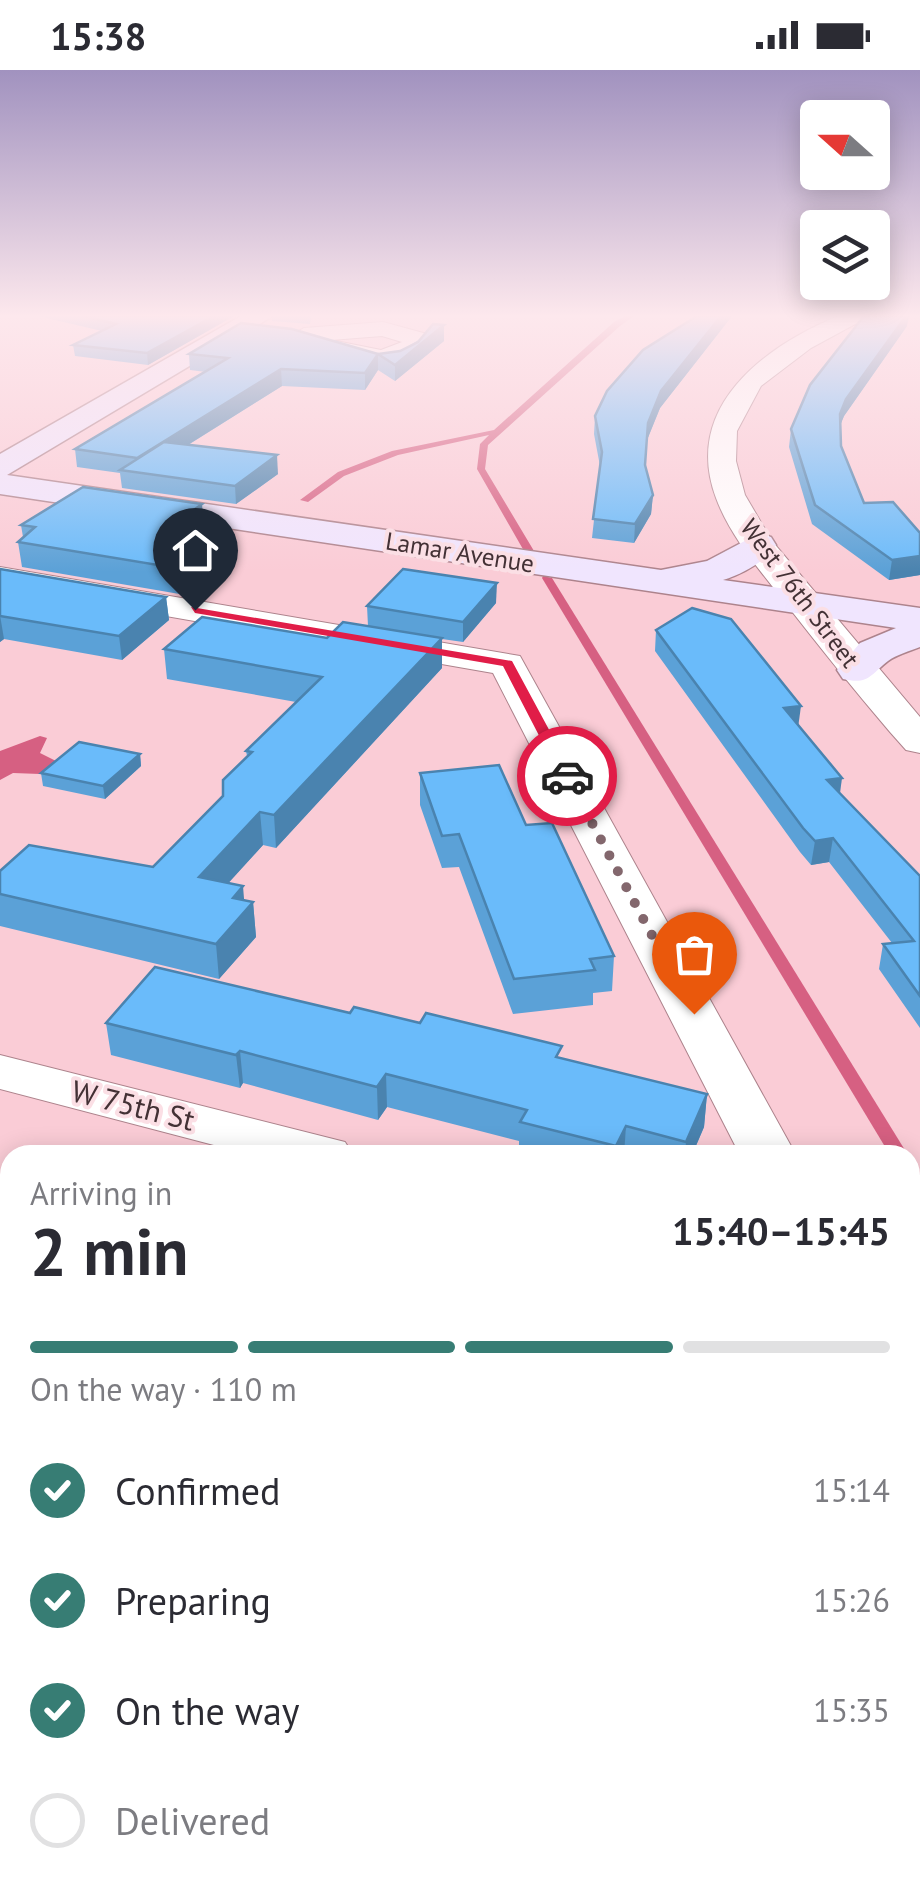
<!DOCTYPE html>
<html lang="en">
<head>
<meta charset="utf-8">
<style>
	body { margin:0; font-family:"PT Sans",sans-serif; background:#f2f2f3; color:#2b2b33; height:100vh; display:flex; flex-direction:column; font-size:38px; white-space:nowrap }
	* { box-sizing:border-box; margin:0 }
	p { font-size:32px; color:#7c7c81 }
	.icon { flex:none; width:55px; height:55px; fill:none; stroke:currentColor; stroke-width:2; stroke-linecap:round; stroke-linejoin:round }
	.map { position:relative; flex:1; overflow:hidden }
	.details { position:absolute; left:0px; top:1075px; width:920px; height:750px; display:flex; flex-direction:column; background:#fff; border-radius:30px 30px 0 0; box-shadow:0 5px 25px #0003 }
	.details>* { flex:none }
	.needle { width:65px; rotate:291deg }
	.fabs { position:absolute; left:800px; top:30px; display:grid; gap:20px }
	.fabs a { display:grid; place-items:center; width:90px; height:90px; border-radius:10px; background:#fff; box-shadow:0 5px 25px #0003; font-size:50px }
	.pin { position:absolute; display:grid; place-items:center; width:85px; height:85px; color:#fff; margin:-102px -42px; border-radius:50% 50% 50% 0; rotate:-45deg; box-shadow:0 0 10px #0007 }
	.pin .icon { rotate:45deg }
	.courier { position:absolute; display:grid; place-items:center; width:100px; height:100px; margin:-50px; border:8px solid #e11d48; border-radius:50%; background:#fff; color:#222; box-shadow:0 2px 12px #0007 }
	.head em { font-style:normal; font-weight:800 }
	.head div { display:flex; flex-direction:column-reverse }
	.head { display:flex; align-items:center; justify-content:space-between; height:170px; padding:0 30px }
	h1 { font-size:65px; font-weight:800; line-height:75px }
	.bar { display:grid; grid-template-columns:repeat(4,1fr); gap:15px 10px; align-content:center; height:120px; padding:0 30px }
	.bar i { height:12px; border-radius:8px; background:#e1e1e2 }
	.bar .on { background:#377d74 }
	.bar p { grid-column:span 4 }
	ol { padding:0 30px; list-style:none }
	li { display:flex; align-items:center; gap:30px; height:110px }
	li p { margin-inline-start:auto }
	li .icon { padding:10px; border-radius:50%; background:#377d74; color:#fff; stroke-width:4 }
	li:last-child { color:#7c7c81 }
	li i { width:55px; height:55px; border:5px solid #e1e1e2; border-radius:50% }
	.status { display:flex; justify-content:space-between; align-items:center; height:70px; padding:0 50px; background:#fff; direction:ltr }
	.status svg { height:28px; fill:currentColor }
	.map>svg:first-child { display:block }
</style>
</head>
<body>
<div class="status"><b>15:38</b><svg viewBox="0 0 49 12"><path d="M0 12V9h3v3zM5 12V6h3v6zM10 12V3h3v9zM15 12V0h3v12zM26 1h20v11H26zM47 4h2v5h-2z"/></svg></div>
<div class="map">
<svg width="920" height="1825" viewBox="0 0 920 1825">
	<rect width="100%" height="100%" fill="#faccd6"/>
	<polygon fill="#d66082" points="40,666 47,668 40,683 56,691 40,704 13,703 0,710 0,681"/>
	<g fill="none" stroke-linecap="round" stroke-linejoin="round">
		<g fill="#d66082" fill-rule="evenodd">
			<polygon points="625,246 634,246 620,256 488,375 485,399 534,481 532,483 524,481 477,399 480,374 489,365 398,385 344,406 308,432 300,430 338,402 392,381 494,360 614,252"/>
			<polygon points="543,506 552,508 908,1085 890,1085 542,508"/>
			<polygon points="910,1097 916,1099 920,1105 920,1126 914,1124 910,1118"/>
		</g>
		<g stroke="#ad838c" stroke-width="2">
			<g id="street">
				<path d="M838 246H870L811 278 761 316 737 361 736 391 745 425 772 471 920 647V683L906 680 890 662C853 619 818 575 783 530 759 499 730 466 716 428 682 337 764 277 838 246Z"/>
				<path d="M383 252 427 264 430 269C402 308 322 301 292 265L304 258ZM382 266 402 272 381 280 331 270Z"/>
				<polygon points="0,497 520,586 796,1085 740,1085 493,603 0,517"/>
				<polygon points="0,985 345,1072 353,1085 252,1085 0,1019"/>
				<polygon points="0,1430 10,1433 10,1494 0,1491"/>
				<polygon points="910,1748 920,1751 920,1825 892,1825 878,1815 910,1815"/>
				<polygon points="10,1810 10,1815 96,1815 92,1825 4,1825"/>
			</g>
		</g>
		<g stroke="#ad838c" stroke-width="3">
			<path id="secondary" d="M241 246H273L7 405 661 500 707 491 758 464 771 467 776 475C763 493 744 503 723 510L920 538V577C910 581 896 585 888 591 870 605 869 615 843 609L837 600 860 573 896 558 0 424V384Z"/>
		</g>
		<use href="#street" fill="#fff" fill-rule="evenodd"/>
		<use href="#secondary" fill="#f0e5fe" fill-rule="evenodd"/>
	</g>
	<g fill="#5ba1d7">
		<polygon points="38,246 234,246 148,295 75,286 73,275 102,261"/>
		<polygon points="272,246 311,246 310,254 272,251"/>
		<polygon points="697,246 732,246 660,338 647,370 645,396 653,425 651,444 634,473 592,468 600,396 594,364 595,346"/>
		<polygon points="444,255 444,271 395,311 378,300 378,284 400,281"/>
		<polygon points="907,256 844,346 840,355 841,376 864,433 920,463 920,505 889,510 812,454 789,377 791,359"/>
		<polygon points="189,284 378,284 378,300 365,320 282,316 188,375 278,404 236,434 122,418 120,403 77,397 75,379 206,302 190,300"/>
		<polygon points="21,455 204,458 190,469 229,500 197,527 22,497 18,472 23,467"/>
		<polygon points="0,499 166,527 169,550 122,590 4,569 0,572"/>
		<polygon points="496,533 463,572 442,569 442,598 276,778 263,775 228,813 245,830 253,832 256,867 219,909 0,856 0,801 153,797 223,726 247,686 246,681 296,632 167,609 164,579 327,568 368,556 367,536"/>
		<polygon points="656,560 798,655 840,723 920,806 920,958 879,899 883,874 892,873 829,792 811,795 800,782 655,581"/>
		<polygon points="140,684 141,696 105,729 43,716 41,703"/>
		<polygon points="420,703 526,755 614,886 612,921 593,923 593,935 513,944 459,797 442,798 420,735"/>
		<polygon points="350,943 561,988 707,1024 704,1057 692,1085 519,1085 519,1071 387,1037 378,1050 243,1013 240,1018 111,985 106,953"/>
		<polygon points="0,1199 10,1202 10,1291 0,1288"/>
		<polygon points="910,1480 920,1483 920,1592 910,1589"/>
	</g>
	<g fill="#4a83af">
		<polygon points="214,246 234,246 148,295 147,283"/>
		<polygon points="721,246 732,246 660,338 647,370 648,353 661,321"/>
		<polygon points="906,246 909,246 907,256 844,346 838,361 840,344 846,329"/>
		<polygon points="444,255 444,271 395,311 395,295"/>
		<polygon points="378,284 378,300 365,320 365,303"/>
		<polygon points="281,299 282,316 143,403 137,388"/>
		<polygon points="277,385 278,404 236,434 235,416"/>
		<polygon points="653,425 651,444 634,473 635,454"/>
		<polygon points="202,434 204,458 162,490 159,465"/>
		<polygon points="226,474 229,500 197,527 194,501"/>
		<polygon points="920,486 920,505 889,510 892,490"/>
		<polygon points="497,513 496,533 463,572 463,552"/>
		<polygon points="166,527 169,550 122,590 119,566"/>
		<polygon points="0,545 4,569 0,572"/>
		<polygon points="442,568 442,598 276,778 274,745"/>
		<polygon points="801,636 798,658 784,638"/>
		<polygon points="140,684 141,696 105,729 103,716"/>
		<polygon points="842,708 839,731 827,710"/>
		<polygon points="260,742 263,775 203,841 199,807"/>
		<polygon points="833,768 829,792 811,795 815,771"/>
		<polygon points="243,816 245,841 253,832 256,867 219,909 216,874 233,828"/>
		<polygon points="240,981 243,1013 240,1018 236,985"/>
		<polygon points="386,1004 387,1037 378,1050 377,1017"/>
		<polygon points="707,1024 704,1057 692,1085 685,1085 686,1072"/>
		<polygon points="626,1056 624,1085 616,1085 616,1076"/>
	</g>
	<g fill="#6abbfa" stroke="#4a83af" stroke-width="2.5">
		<polygon points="83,246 214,246 147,283 73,275 116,254"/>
		<polygon points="697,246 721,246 661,321 648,353 645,395 653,425 635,454 593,449 602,382 595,346 607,321 643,280"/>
		<polygon points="864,246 906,246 846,329 840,344 841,376 864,433 893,432 920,463 920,486 892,490 815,435 791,359 810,315"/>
		<polygon points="241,253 292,259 378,284 365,303 281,299 137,388 75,379 228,288 189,284"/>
		<polygon points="433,254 444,255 395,295 378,284 400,281 418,272"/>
		<polygon points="164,372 277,385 235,416 120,400"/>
		<polygon points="83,417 202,434 159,465 226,474 194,501 18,472 35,457 21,455"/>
		<polygon points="0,499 166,527 119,566 0,546"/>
		<polygon points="403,499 497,513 463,552 367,536"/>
		<polygon points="692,538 731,549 801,636 784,638 842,708 827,710 920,806 920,926 883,874 914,871 833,768 815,771 803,758 656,560"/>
		<polygon points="202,547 327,568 343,552 442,568 274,745 260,742 199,807 243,816 233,828 253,832 216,874 0,824 0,801 29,775 153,797 223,726 223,710 252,682 246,681 322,607 164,579"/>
		<polygon points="79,672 140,684 103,716 41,703"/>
		<polygon points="499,695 526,755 552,753 614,886 590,889 595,900 514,909 459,764 442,766 420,703"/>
		<polygon points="155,897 350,943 354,937 420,953 426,943 562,976 556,987 707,1024 686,1072 626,1056 616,1076 520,1052 527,1040 386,1004 377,1017 240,981 236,985 106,953"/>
		<polygon points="0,1199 10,1202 10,1265 0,1262"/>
		<polygon points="910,1480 920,1483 920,1562 910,1559"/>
		<polygon points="299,1815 358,1815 365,1825 284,1825"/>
	</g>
	<linearGradient id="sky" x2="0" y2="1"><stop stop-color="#a192bf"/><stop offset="0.49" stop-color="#fde8ed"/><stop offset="1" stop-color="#fde8ed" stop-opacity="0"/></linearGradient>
	<rect width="920" height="502" fill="url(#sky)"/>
	<polygon fill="#e11d48" points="191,537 512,591 574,706 567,710 560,706 503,596 195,543"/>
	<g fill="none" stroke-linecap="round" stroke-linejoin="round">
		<polyline stroke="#83676d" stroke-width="10" stroke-dasharray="0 18" points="567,706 694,944"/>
	</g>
	<g text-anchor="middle" stroke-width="8" stroke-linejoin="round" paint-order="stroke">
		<g font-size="25" fill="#433135" stroke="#fbdfe5">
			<text transform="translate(460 482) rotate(9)" y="9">Lamar Avenue</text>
			<text transform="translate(800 523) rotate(53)" y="9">West 76th Street</text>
		</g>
		<g font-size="30" fill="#433135" stroke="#fbdfe5">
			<text transform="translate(133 1036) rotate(14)" y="10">W 75th St</text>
		</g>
	</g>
</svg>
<div class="fabs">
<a><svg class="needle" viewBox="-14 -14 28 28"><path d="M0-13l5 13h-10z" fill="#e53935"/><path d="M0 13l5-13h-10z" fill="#7c7c81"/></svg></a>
<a><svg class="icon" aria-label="layers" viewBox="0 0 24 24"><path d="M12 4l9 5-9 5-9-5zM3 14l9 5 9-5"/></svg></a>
</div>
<div class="pin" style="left:694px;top:944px;background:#ea580c"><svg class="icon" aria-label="bag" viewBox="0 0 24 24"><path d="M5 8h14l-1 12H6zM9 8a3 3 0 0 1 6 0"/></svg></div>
<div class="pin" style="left:195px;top:540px;background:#1f2937"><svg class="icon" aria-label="home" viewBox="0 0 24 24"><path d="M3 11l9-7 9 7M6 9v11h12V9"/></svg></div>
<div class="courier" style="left:567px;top:706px"><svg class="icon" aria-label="car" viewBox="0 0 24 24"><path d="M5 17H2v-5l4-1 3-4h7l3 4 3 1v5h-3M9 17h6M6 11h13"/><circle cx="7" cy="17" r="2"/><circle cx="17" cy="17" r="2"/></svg></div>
<section class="details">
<div class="head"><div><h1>2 min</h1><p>Arriving in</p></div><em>15:40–15:45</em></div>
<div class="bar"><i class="on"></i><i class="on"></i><i class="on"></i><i></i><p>On the way · 110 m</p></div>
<ol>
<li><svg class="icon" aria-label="check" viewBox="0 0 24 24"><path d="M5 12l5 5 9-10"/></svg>Confirmed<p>15:14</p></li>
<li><svg class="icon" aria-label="check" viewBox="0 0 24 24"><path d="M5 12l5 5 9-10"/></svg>Preparing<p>15:26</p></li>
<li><svg class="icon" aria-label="check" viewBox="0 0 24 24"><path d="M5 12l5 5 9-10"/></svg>On the way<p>15:35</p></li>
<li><i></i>Delivered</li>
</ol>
</section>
</div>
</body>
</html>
